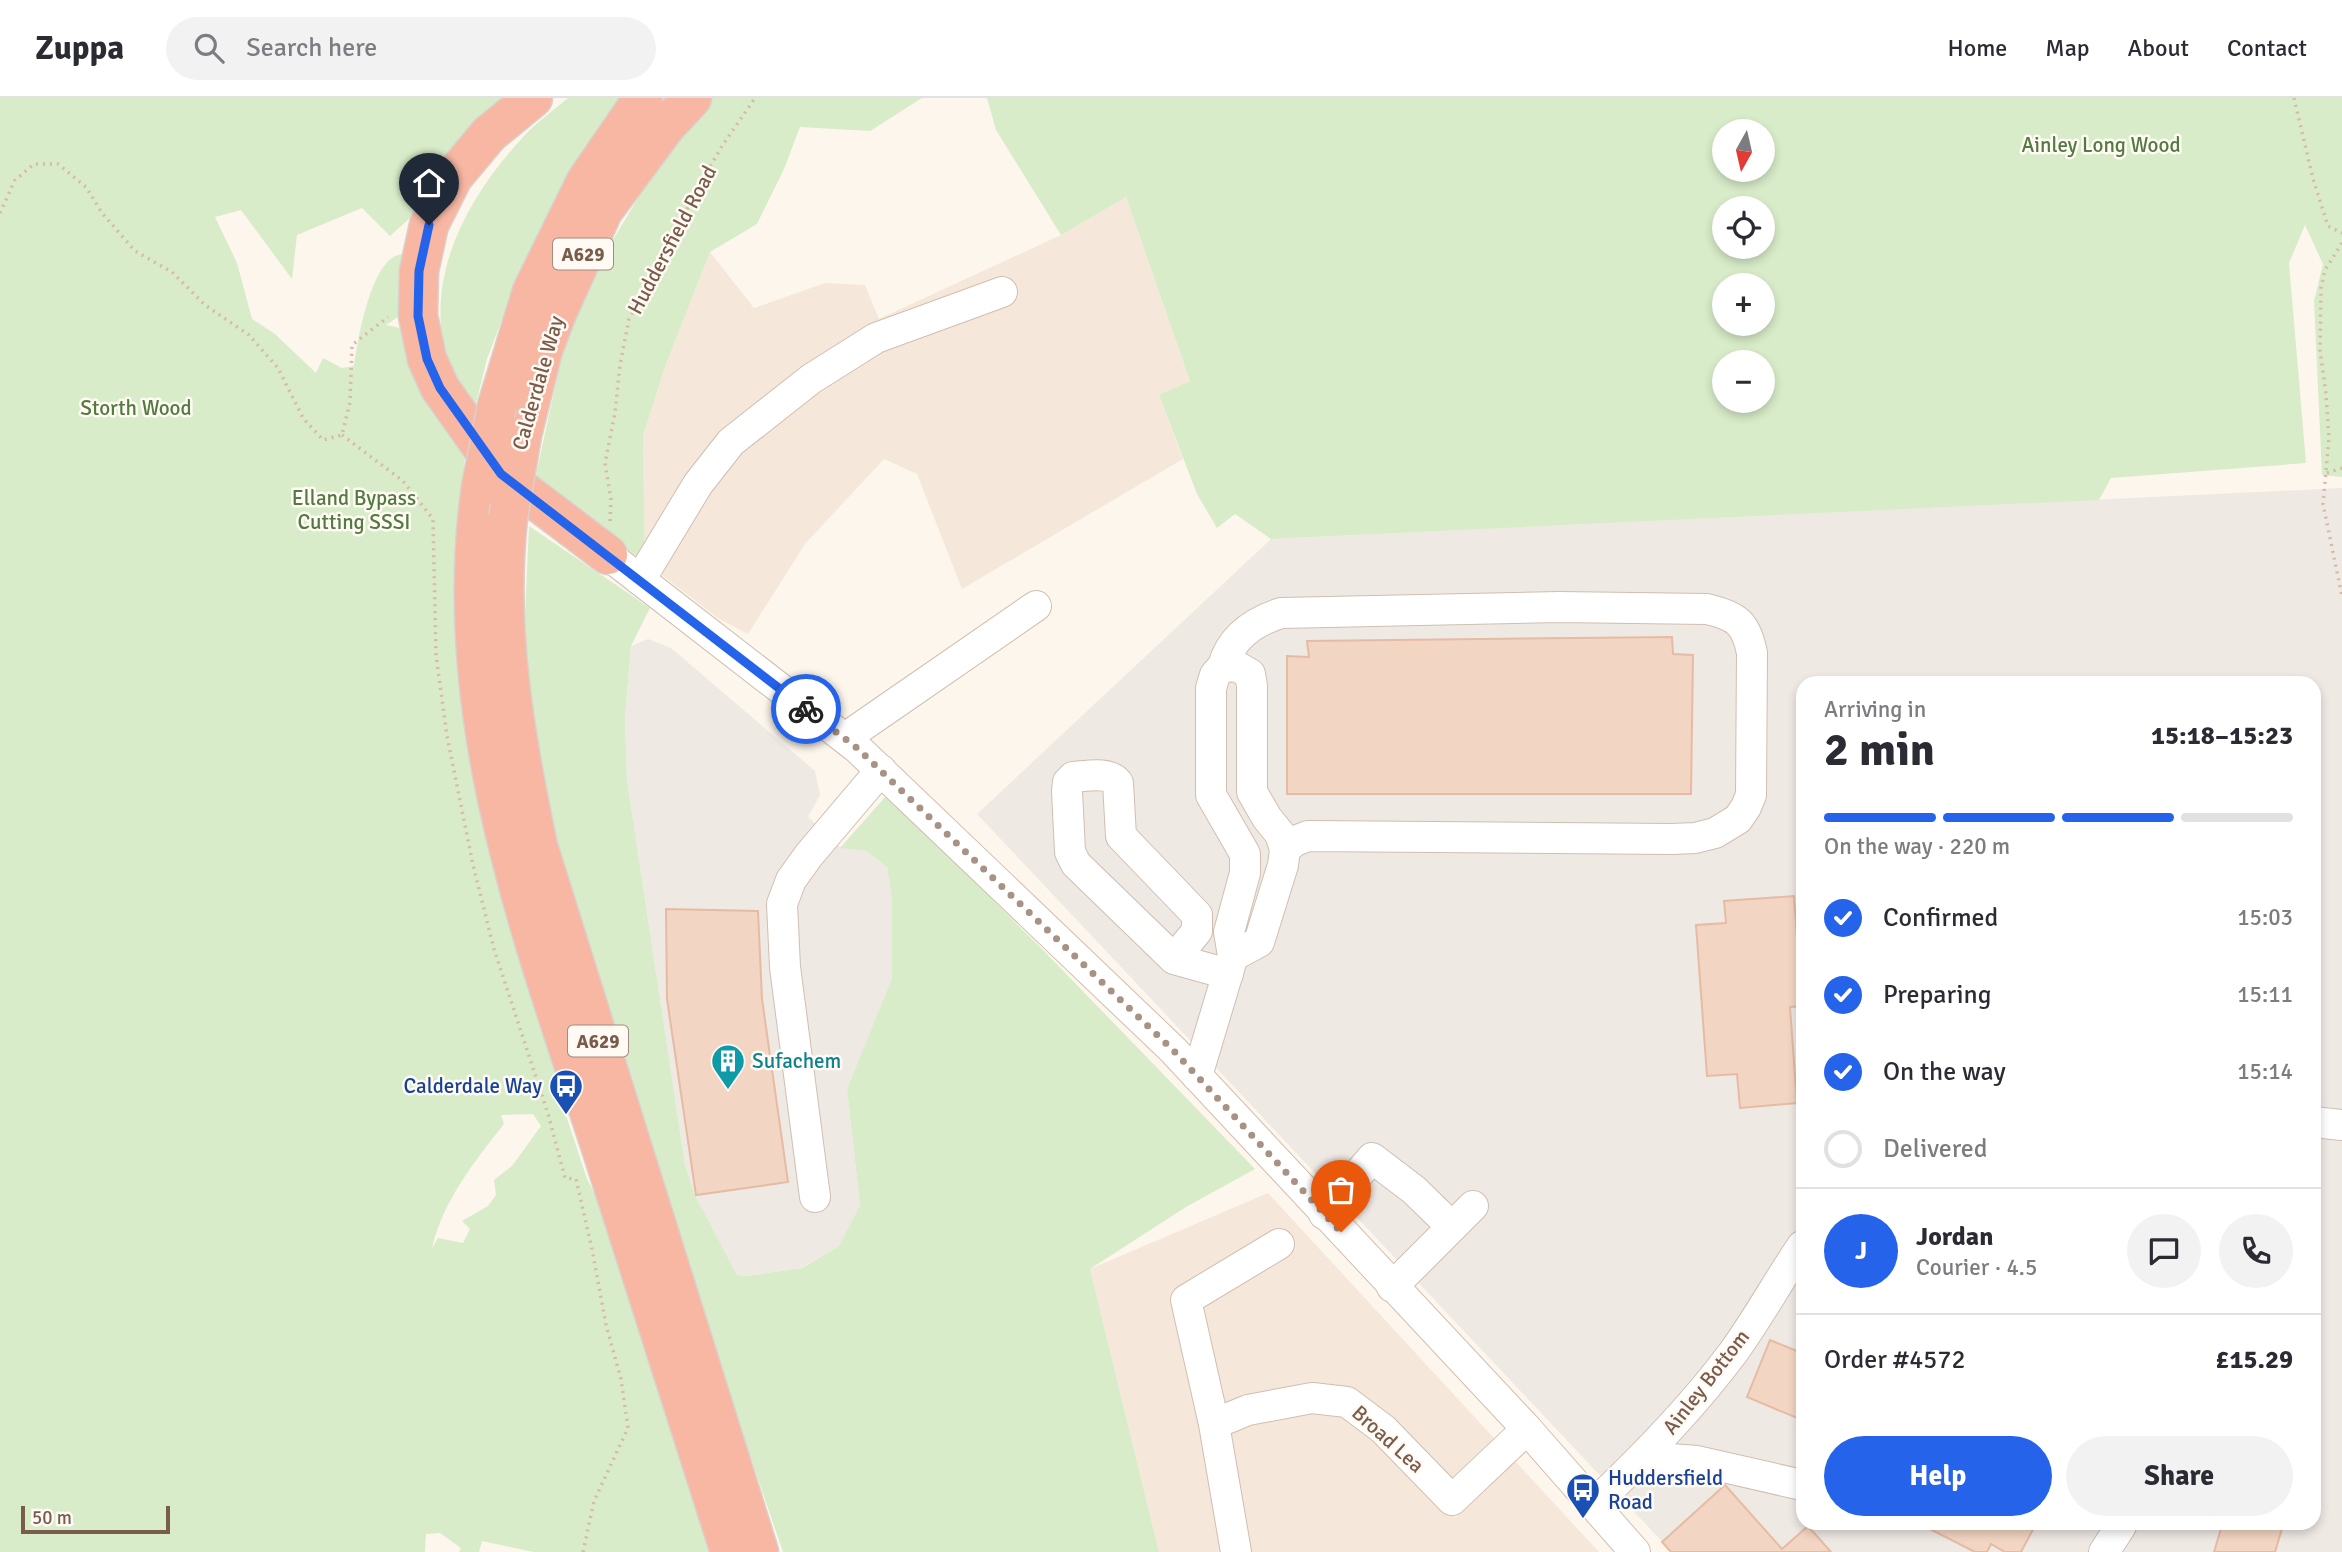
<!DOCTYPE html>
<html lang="en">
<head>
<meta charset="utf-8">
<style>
	body { margin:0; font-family:Signika,sans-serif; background:#f2f2f3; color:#2b2b33; height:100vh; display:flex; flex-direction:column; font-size:26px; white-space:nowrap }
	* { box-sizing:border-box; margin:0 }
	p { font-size:23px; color:#7c7c81 }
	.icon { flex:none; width:38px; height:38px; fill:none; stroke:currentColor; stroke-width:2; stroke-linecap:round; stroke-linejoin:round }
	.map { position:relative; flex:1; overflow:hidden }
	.details { position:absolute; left:1796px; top:578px; width:525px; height:854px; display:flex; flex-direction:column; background:#fff; border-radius:21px; box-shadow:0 4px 10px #0003 }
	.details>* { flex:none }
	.needle { width:46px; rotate:188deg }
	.controls { position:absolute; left:1712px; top:21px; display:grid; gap:14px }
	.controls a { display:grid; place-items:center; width:63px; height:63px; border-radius:50%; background:#fff; box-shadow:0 4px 10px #0003; font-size:35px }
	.scale { position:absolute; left:21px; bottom:18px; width:149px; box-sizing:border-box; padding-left:7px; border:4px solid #7a5c4d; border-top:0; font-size:19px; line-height:24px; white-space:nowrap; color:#7a5c4d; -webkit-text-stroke:5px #fffaf3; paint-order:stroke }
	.pin { position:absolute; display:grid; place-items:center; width:60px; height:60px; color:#fff; margin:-72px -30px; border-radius:50% 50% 50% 0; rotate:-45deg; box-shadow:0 0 7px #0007 }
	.pin .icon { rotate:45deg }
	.courier { position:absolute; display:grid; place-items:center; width:70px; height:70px; margin:-35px; border:5px solid #2563eb; border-radius:50%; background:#fff; color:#222; box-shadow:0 2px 9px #0007 }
	.head em { font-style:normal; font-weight:800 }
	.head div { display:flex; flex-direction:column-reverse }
	.head { display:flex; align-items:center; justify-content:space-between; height:119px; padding:0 28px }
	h1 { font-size:46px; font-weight:800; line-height:52px }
	.bar { display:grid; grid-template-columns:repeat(4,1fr); gap:10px 7px; align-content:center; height:84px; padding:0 28px }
	.bar i { height:9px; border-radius:5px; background:#e1e1e2 }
	.bar .active { background:#2563eb }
	.bar p { grid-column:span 4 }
	.line { display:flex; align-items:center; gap:18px; padding:0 28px; border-top:2px solid #e1e1e2 }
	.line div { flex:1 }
	.round { display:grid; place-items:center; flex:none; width:74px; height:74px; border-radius:37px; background:#f2f2f3 }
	ol { padding:0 28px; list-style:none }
	li { display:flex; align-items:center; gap:21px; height:77px }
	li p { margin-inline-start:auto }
	li .icon { padding:7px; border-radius:50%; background:#2563eb; color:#fff; stroke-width:4 }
	li:last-child { color:#7c7c81 }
	li i { width:38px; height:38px; border:4px solid #e1e1e2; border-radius:50% }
	.cta { display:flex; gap:14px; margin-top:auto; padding:14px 28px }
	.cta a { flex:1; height:80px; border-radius:42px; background:#2563eb; color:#fff; font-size:28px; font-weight:800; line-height:80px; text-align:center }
	.cta a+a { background:#f2f2f3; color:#2b2b33 }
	header { display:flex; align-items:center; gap:42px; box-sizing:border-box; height:98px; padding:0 35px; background:#fff; border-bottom:2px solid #e1e1e2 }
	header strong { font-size:33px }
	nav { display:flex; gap:38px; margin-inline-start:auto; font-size:24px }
	.search { width:490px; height:63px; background:#f2f2f3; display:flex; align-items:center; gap:18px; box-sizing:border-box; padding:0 24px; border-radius:38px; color:#7c7c81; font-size:26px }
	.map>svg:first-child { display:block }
</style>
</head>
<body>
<header>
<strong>Zuppa</strong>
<div class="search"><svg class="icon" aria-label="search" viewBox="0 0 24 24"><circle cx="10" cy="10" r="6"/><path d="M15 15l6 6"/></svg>Search here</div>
<nav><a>Home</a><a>Map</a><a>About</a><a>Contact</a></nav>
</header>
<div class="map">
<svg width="2342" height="1454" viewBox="0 0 2342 1454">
	<rect width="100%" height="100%" fill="#fdf6ec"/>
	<g fill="#f5e8da">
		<polygon points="1126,99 1190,283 1159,297 1183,361 962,491 917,376 884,361 805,446 748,536 719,521 645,464 643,338 665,269 710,154 754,210 825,185 865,187 879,221 1061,137"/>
		<polygon points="1268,1095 1599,1454 1159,1454 1090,1171"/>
	</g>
	<g fill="#efe9e4" fill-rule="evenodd">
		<path d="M2342 390V1454H1672L977 716 1271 441ZM1802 584H2314V1424H1802Z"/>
		<polygon points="648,541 671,550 815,673 820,697 808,719 840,749 866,753 887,769 892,801 892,880 847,991 860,1107 839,1148 801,1170 746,1178 737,1177 695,1097 685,1067 627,682 625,620 631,548"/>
	</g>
	<g fill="#d8ecc9" fill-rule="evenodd">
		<path d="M0 0H510L419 112 390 138 362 110 297 137 292 181 241 112 215 119 237 165 252 221 275 236 316 275 323 260 342 270 354 268C358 242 370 166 398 157 401 156 405 156 409 156L408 212 386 227 409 232 442 326 465 359 456 459 555 950 560 999 587 1081 607 1119 720 1454H533L482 1443 479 1454H459L461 1450 440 1435 426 1436 425 1454H0ZM533 1016 541 1028 512 1068 494 1082 496 1097 488 1108 462 1123 470 1131 463 1145 438 1140 432 1150C443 1103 474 1064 504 1026L501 1017Z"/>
		<path d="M568 0H634L522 181 501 224 487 261 473 318C467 307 460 296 455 285 416 193 461 106 524 38 537 24 554 12 568 0Z"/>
		<polygon points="710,0 922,0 870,33 800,29 784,71 757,126 710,154 665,269 643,338 645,464 534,386 568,229 608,150 656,70"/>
		<path d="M987 0H2342V379L2322 377 2314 203 2323 166 2305 127 2289 165 2306 365 2111 380 2099 402 1271 441 1235 416 1217 430 1197 396 1159 297 1190 283 1126 99 1061 137 996 32ZM1724 33H1762V72H1724ZM1724 110H1762V149H1724ZM1724 187H1762V226H1724ZM1724 264H1762V303H1724Z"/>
		<polygon points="529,428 650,510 631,548 625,620 627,682 685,1067 695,1097 737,1177 747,1178 802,1170 839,1148 860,1107 847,991 892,880 892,801 887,769 866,753 840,750 887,697 1043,852 1255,1071 1186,1109 1090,1171 1159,1454 783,1454 722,1276 570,797 545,703 523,562"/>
	</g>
	<g fill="#f3d5c3" stroke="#e6bba3" stroke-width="2">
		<polygon points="1672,539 1673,556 1693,557 1691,696 1287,696 1287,558 1309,559 1307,543"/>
		<polygon points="1794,798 1802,908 1790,909 1797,1005 1740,1010 1737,976 1707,978 1696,827 1726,825 1724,803"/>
		<polygon points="666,811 758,813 762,901 788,1084 696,1097 667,901"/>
		<polygon points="1770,1242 1802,1255 1802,1322 1747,1299"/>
		<polygon points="1725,1387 1782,1451 1808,1428 1831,1454 1671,1454 1662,1444"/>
		<polygon points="1916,1424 2037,1424 2021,1454 2005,1454 1991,1446 1987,1454 1975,1454"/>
		<polygon points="2223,1424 2284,1424 2275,1454 2214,1454"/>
	</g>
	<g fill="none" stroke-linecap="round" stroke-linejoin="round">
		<g stroke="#d1beb0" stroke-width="32">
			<g id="minor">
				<polyline points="608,457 857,650 1173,952 1527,1331 1635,1454"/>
				<polyline points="640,482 698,386 731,344 811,281 876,240 1002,194"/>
				<path d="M1223 568C1231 539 1253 524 1281 515L1559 509 1707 511C1737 518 1746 525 1752 555L1751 697 1746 709 1738 721 1715 735 1695 740 1672 741 1308 738 1295 743 1285 751"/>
				<polyline points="845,640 1036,508"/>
				<path d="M1174 861 1197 833V817L1121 738 1118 685C1109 673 1087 678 1073 679L1068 684 1067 693 1070 754 1076 766 1174 861 1228 876"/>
				<polyline points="1197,978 1233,858 1229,834 1245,775 1245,756 1211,697 1211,590 1215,577 1223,568 1238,569 1250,576 1252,588 1252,694 1267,720 1280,736 1285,751 1283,767 1259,844 1233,858"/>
				<polyline points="2314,1024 2342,1027"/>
				<polyline points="815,1099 785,869 782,806 791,782 809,757 881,672"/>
				<polyline points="1324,1116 1372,1060 1414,1092 1452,1129 1392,1189"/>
				<polyline points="1452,1129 1473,1108"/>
				<polyline points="1214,1326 1186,1202 1279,1146"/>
				<polyline points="1644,1359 1697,1363 1802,1387"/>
				<path d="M1593 1407C1643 1360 1690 1312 1732 1256 1757 1222 1778 1183 1802 1148"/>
				<polyline points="1236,1454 1214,1326 1248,1312 1312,1300 1347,1304 1383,1331 1452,1402 1527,1331"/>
				<polyline points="2104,1454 2121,1428"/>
			</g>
		</g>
		<g stroke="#dad1cd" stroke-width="41">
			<g id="highway">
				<polyline points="533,0 489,36 453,79 429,127 419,173 418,218 427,261 440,290 501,376 608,457"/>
				<polyline points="497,308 532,193 586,83 643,0"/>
				<polyline points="522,337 543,252 557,215 603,113 666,28 692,0"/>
				<path d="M481 389C448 618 532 839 602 1053 645 1186 687 1320 730 1454"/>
				<path d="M508 420C496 531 515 639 538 748L759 1454"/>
			</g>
		</g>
		<g stroke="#d9b8a5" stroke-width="3.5" stroke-dasharray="2 5" stroke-linecap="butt">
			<polyline points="2294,0 2313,81 2328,128 2342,135"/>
			<polyline points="0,115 15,82 34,66 58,66 86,89 102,115 135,153 172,174 205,207 249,237 278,270 303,320 323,342 342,337 350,304 352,247 388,219"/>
			<polyline points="2342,145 2325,172 2321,190 2320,252 2326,296 2329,340 2323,406 2342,498"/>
			<polyline points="342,337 403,383 433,421 436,557 447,638 473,767 494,851 549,1019 565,1080 576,1081 592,1151 606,1227 621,1281 628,1330 594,1403 583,1454"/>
			<polyline points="2327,375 2342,370"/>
			<polyline points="610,423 611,402 605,365 615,315 620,267 629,221 662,166 693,98 722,48 755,0"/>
		</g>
		<use href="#minor" stroke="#fff" stroke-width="30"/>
		<use href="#highway" stroke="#f7b7a3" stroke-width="38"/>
		<g stroke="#dad1cd" stroke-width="41" stroke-linecap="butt">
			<g id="highway-bridge">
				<polyline points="481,389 497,308"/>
				<polyline points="508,420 522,337"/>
			</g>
		</g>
		<use href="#highway-bridge" stroke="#f7b7a3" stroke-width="38"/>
	</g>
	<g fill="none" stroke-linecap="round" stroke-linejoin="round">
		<polyline stroke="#a89285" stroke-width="7" stroke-dasharray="0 12.6" points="806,611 857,650 1173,952 1341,1134"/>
		<polyline stroke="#2563eb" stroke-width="9" points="429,127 419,173 418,218 427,261 440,290 501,376 806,611"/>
	</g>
	<defs>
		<g id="building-pin" transform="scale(1.75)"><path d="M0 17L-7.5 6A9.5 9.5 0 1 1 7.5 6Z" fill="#0f9aa8" stroke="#fffaf3"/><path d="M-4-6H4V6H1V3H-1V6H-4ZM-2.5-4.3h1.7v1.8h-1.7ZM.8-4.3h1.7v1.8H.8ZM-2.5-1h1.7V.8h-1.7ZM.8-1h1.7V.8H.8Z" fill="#fff"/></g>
		<g id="bus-pin" transform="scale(1.75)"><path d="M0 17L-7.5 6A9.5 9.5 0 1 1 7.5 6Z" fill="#1a4fb4" stroke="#fffaf3"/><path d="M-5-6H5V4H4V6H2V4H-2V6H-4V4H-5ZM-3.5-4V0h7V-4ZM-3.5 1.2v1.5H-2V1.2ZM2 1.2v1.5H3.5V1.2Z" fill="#fff"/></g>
	</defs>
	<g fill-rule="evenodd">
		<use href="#building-pin" x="728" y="963"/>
		<use href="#bus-pin" x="566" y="988"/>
		<use href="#bus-pin" x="1583" y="1392"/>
	</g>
	<g text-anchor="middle" stroke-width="5" stroke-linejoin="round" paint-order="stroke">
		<g fill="#fffaf3" stroke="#a28b7f" stroke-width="2">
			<rect x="553" y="140.5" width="60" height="31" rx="5"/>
			<rect x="568" y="927.5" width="60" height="31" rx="5"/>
		</g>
		<g font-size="19" font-weight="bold" fill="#7a5c4d">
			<text x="583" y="163">A629</text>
			<text x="598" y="950">A629</text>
		</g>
		<g font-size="21" fill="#537a41" stroke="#fffaf3">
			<text x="2101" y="54">Ainley Long Wood</text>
			<text x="136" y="317">Storth Wood</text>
			<text x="354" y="407">Elland Bypass<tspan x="354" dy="24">Cutting SSSI</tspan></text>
		</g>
		<g font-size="21" fill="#7a5c4d" stroke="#fffaf3">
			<text transform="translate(672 142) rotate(-62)" y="7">Huddersfield Road</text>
			<text transform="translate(538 285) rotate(-74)" y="7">Calderdale Way</text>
			<text transform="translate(1706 1284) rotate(-52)" y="7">Ainley Bottom</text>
			<text transform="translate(1388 1341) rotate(42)" y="7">Broad Lea</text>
		</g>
		<g font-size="21" fill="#0d838f" stroke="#fffaf3" text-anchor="start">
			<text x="752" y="970">Sufachem</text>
		</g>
		<g font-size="21" fill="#164399" stroke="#fffaf3" text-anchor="end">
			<text x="542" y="995">Calderdale Way</text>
			<text x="1608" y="1387" text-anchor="start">Huddersfield<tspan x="1608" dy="24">Road</tspan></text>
		</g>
	</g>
</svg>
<div class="controls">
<a><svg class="needle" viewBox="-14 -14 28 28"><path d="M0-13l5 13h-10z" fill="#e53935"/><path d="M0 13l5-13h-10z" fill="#7c7c81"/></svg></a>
<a><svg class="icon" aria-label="locate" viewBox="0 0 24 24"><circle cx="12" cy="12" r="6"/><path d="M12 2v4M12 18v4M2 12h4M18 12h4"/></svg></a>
<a>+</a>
<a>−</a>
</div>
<div class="scale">50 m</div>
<div class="pin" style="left:1341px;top:1134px;background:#ea580c"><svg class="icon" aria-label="bag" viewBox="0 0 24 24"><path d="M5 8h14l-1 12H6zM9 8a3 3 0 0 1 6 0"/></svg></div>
<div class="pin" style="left:429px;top:127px;background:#1f2937"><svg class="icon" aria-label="home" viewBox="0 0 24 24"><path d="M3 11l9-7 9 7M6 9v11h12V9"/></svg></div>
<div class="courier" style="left:806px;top:611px"><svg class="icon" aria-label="bike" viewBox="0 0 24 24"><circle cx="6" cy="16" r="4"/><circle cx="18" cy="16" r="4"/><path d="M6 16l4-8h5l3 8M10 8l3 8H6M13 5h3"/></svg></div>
<section class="details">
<div class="head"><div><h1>2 min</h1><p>Arriving in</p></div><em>15:18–15:23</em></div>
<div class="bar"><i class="active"></i><i class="active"></i><i class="active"></i><i></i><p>On the way · 220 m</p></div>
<ol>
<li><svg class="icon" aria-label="check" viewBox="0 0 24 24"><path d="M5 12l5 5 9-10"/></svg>Confirmed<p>15:03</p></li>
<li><svg class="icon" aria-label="check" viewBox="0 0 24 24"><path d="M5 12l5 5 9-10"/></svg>Preparing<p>15:11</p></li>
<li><svg class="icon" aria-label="check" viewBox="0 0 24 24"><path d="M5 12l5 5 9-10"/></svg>On the way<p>15:14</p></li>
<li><i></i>Delivered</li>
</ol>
<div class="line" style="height:126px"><b class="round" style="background:#2563eb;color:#fff">J</b><div><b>Jordan</b><p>Courier · 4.5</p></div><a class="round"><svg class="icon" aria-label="chat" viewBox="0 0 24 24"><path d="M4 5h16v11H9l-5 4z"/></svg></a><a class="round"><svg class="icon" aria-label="phone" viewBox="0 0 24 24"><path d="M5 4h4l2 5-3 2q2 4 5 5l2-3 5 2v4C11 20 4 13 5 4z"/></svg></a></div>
<div class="line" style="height:91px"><div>Order #4572</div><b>£15.29</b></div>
<div class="cta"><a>Help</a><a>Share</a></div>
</section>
</div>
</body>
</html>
